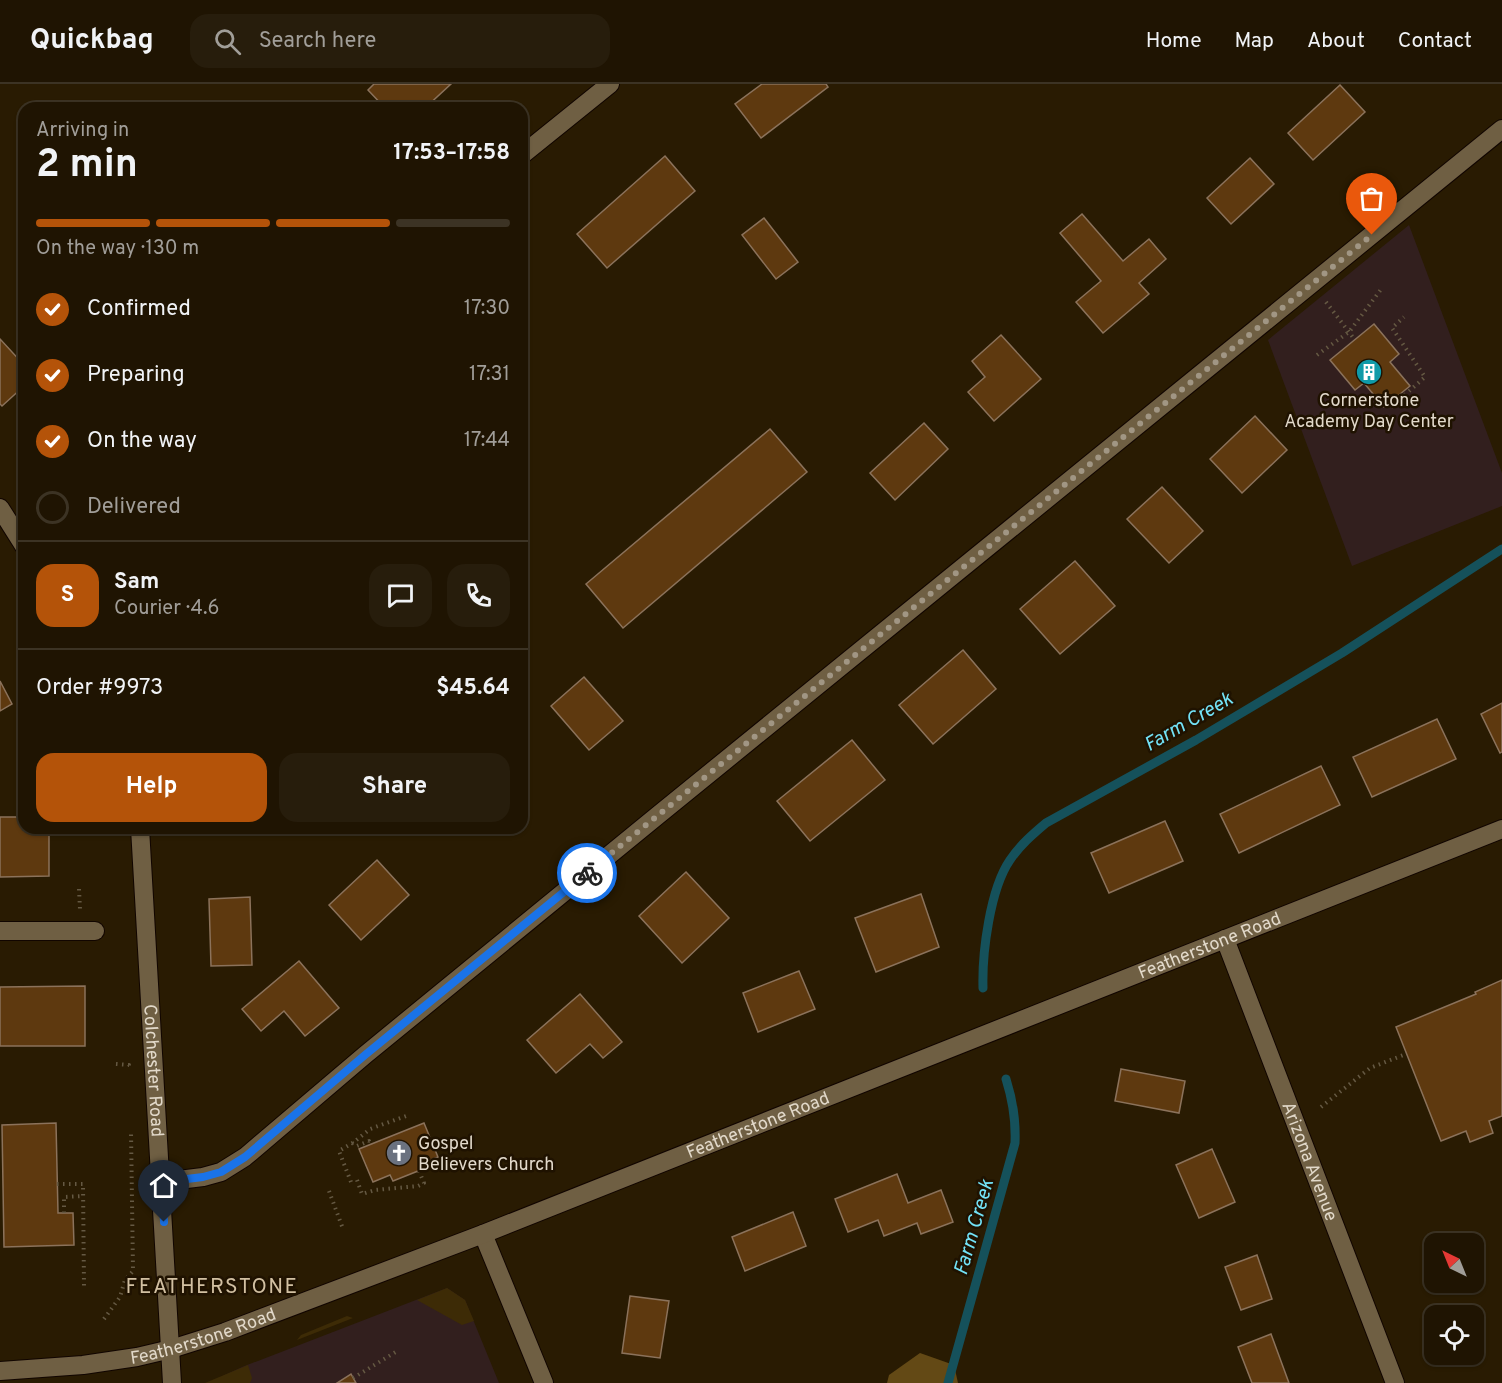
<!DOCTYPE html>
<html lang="en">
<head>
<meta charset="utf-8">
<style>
	body { margin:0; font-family:Overpass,sans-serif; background:#271d0c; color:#f1f3f6; height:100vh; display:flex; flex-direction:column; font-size:22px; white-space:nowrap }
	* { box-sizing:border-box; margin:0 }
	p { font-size:20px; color:#a19e99 }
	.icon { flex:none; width:33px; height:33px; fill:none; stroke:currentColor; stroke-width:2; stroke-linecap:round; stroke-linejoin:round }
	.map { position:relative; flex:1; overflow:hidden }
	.drawer { position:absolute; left:18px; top:18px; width:510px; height:732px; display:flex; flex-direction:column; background:#1f1402; border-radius:18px; box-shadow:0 2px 4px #0004,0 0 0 2px #3c3324 }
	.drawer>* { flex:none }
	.needle { width:39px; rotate:317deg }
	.fabs { position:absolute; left:1424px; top:1149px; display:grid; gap:12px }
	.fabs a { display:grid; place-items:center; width:60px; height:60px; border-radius:12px; background:#1f1402; box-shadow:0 2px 4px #0004,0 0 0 2px #3c3324; font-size:30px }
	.pin { position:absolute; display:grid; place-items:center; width:51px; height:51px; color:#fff; margin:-62px -26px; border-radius:50% 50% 50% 0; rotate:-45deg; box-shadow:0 0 6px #0007 }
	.pin .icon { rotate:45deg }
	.courier { position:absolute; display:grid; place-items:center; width:60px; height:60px; margin:-30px; border:4px solid #1a73e8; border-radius:50%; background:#fff; color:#222; box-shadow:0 2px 8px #0007 }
	.summary em { font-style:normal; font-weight:700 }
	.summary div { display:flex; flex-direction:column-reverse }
	.summary { display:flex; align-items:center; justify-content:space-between; height:102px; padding:0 18px }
	h1 { font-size:39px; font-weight:700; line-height:45px }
	.bar { display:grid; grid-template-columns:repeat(4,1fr); gap:9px 6px; align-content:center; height:72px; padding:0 18px }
	.bar i { height:8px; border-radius:4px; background:#3c3324 }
	.bar .active { background:#b45309 }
	.bar p { grid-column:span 4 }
	.line { display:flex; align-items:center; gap:15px; padding:0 18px; border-top:2px solid #3c3324 }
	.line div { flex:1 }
	.round { display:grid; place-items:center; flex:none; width:63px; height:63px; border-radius:18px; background:#271d0c }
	ol { padding:0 18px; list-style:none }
	li { display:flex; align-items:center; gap:18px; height:66px }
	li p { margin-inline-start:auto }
	li .icon { padding:6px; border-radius:50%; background:#b45309; color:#fff; stroke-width:4 }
	li:last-child { color:#a19e99 }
	li i { width:33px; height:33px; border:3px solid #3c3324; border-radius:50% }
	.cta { display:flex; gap:12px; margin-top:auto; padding:12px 18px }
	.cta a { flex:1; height:69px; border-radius:18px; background:#b45309; color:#fff; font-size:24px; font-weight:700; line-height:69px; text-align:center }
	.cta a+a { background:#271d0c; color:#f1f3f6 }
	header { display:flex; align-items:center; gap:36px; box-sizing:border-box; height:84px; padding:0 30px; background:#1f1402; border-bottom:2px solid #3c3324 }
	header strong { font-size:28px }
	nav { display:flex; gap:33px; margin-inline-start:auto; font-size:21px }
	.search { width:420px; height:54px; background:#271d0c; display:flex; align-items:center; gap:15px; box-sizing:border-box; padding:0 21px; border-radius:18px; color:#a19e99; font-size:22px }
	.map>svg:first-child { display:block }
</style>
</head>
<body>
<header>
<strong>Quickbag</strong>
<div class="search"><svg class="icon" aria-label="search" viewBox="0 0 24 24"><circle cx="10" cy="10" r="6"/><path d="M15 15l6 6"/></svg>Search here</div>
<nav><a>Home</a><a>Map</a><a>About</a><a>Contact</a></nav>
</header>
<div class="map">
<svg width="1502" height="1299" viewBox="0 0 1502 1299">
	<rect width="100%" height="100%" fill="#291b02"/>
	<g fill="#321f1e">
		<polygon points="1409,141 1502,389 1502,422 1352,482 1268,256"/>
		<polygon points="447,1204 465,1216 499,1299 212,1299 212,1297 242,1283"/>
	</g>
	<g fill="#3d2b06">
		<polygon points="447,1204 465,1216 474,1237 462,1241 417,1216"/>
		<polygon points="347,1232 353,1234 297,1256 301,1251"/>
		<polygon points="248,1281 252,1294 250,1299 205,1299"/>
	</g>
	<polygon fill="#634915" points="920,1269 954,1281 958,1299 887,1299 889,1291"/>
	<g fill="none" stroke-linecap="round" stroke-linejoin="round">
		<g stroke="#15515b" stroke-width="9">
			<path d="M983 904C982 869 990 805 1010 776 1020 761 1033 750 1046 739L1196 656 1342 569 1502 465"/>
			<path d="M948 1299 1015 1059C1016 1036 1013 1017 1006 995"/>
		</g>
	</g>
	<g fill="#5e390f" stroke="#8b725b" stroke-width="1.5">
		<polygon points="374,0 451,0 425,24 385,24 368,6"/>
		<polygon points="762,0 826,0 828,3 761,54 735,20"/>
		<polygon points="1340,1 1365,28 1313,76 1288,49"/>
		<polygon points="665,72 695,107 607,184 577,150"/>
		<polygon points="1250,74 1274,100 1231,140 1207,114"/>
		<polygon points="1082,130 1123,177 1149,155 1166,175 1139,199 1149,210 1103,249 1076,218 1101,197 1060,149"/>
		<polygon points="764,134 798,178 776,195 742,151"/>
		<polygon points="1374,240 1399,270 1390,278 1410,302 1384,323 1364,299 1355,306 1330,276"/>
		<polygon points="1001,251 1041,295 994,337 968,308 985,293 972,277"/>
		<polygon points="0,255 24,281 24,302 2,322 0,320"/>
		<polygon points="1255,332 1287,366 1242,409 1210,375"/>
		<polygon points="924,339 948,365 895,416 870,389"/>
		<polygon points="770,345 807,388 623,544 586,500"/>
		<polygon points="1162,403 1203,447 1169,479 1127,435"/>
		<polygon points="1075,477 1115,522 1060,570 1020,525"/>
		<polygon points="963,566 996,605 933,660 899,621"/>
		<polygon points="584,593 623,637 589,666 551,622"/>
		<polygon points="0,597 12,620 0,627"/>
		<polygon points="1502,619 1502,668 1500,669 1481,630"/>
		<polygon points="1437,635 1456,675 1372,713 1353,673"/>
		<polygon points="852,656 885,696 810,757 777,717"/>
		<polygon points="1321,682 1340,721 1239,769 1220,730"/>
		<polygon points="0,733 24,733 24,744 49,744 49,792 0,793"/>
		<polygon points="1165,737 1183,777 1109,809 1091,769"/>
		<polygon points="476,744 490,744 483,751"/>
		<polygon points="377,776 409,811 361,856 329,821"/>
		<polygon points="686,788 729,834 682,879 639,832"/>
		<polygon points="921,810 939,863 876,888 855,834"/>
		<polygon points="250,813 252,881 211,882 209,815"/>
		<polygon points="299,877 339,924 305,952 284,927 261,947 242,925"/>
		<polygon points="799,887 815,925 758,948 743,909"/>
		<polygon points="1502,896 1502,1032 1489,1037 1493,1049 1470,1058 1466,1047 1441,1057 1396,943 1476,910 1475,908"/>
		<polygon points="85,902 85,962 0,962 0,903"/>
		<polygon points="580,910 622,958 603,974 590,960 556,989 527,956"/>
		<polygon points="1121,985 1185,997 1179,1029 1115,1017"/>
		<polygon points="56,1039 58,1129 73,1129 74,1161 4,1163 2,1041"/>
		<polygon points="424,1039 438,1073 421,1080 423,1085 393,1097 390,1091 373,1098 359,1065"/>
		<polygon points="1212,1065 1235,1118 1199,1134 1176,1081"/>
		<polygon points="897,1090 908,1119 941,1106 953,1138 921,1150 917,1139 884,1152 878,1136 848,1148 835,1115"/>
		<polygon points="793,1128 806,1162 745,1187 732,1153"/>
		<polygon points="1257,1171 1272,1215 1241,1226 1225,1183"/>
		<polygon points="630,1212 669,1217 660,1274 622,1269"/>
		<polygon points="1271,1250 1289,1299 1252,1299 1238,1263"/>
		<polygon points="351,1290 356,1299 337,1299"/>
	</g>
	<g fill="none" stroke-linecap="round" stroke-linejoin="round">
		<g stroke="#110500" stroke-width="20">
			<g id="street">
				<polyline points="522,71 610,0"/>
				<polyline points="0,847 95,847"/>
				<path id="s1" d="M1225 855 1395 1299"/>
				<polyline points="162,1098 203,1093 221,1088 245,1073 365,971 657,732 1502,45"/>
				<polyline points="483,1150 544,1299"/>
			</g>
		</g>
		<g stroke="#110500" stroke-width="20">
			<g id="secondary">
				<polyline points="0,424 24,462"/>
				<path id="s2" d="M140 744 172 1299"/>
				<path id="s3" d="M0 1287 83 1281 137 1273 171 1265 225 1248 483 1150 1502 745"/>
			</g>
		</g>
		<g stroke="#655943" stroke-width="4" stroke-dasharray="1.5 4.5" stroke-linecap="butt">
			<polyline points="1326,218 1355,256"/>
			<polyline points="1317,271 1349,248 1382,204"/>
			<polyline points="1391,323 1425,293 1392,244 1404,233"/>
			<polyline points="79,805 80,825"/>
			<polyline points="116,980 129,981 129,982"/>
			<polyline points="1321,1023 1370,984 1406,970"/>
			<polyline points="352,1059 357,1062 369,1057 371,1061"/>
			<polyline points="357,1096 362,1110 375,1106 418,1102 424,1099 419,1087"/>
			<polyline points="351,1098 339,1067 354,1058 370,1045 406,1032"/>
			<polyline points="57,1100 83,1100 84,1203"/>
			<polyline points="329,1107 343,1145"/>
			<polyline points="64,1129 64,1113 83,1112"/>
			<polyline points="104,1235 120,1213 125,1196 133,1187 131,1047"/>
			<polyline points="353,1294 399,1266"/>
		</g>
		<use href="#street" stroke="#6f5f43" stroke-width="18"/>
		<use href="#secondary" stroke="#6f5f43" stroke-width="18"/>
	</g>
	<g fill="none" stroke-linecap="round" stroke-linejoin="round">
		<polyline stroke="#a19684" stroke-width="6" stroke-dasharray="0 10.8" points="587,789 1372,151"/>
		<polyline stroke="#1a73e8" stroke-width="8" points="164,1138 162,1098 203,1093 221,1088 245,1073 365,971 587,789"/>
	</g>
	<defs>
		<g id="building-disc" transform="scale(1.35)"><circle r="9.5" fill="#0f9aa8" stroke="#1f1200"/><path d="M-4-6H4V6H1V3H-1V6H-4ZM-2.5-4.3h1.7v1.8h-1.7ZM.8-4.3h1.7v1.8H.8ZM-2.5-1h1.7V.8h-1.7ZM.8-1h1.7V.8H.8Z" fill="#fff"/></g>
		<g id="church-disc" transform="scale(1.35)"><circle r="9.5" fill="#6b7280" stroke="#1f1200"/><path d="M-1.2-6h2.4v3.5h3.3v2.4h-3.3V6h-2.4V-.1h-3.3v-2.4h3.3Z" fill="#fff"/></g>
	</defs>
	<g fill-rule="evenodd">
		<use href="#building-disc" x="1369" y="288"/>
		<use href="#church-disc" x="399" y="1069"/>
	</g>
	<g text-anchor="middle" stroke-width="5" stroke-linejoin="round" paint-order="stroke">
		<g font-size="18" fill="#e2d9ca" stroke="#1f1200">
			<text x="1369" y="322">Cornerstone<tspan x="1369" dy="21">Academy Day Center</tspan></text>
			<text x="418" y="1065" text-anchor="start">Gospel<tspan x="418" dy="21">Believers Church</tspan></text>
		</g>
		<g font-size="18" fill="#e2d9ca" stroke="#1f1200">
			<text dy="6" stroke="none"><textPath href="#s3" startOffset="1287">Featherstone Road</textPath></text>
			<text dy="6" stroke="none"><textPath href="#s2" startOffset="243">Colchester Road</textPath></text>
			<text dy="6" stroke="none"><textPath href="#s3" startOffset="801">Featherstone Road</textPath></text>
			<text dy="6" stroke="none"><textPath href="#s1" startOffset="238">Arizona Avenue</textPath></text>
			<text dy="6" stroke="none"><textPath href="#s3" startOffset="207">Featherstone Road</textPath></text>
		</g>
		<g font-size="20" font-style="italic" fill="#73e3f7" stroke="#1f1200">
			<text transform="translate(1188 637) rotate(-30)" y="7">Farm Creek</text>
			<text transform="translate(973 1143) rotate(-74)" y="7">Farm Creek</text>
		</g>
		<g font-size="21" letter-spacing="1.5" fill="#d2c0a2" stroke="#1f1200">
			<text x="212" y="1209">FEATHERSTONE</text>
		</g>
	</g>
</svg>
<div class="fabs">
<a><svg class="needle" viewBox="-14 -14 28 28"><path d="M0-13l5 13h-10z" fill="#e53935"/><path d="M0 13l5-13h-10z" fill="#a19e99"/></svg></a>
<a><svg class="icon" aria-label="locate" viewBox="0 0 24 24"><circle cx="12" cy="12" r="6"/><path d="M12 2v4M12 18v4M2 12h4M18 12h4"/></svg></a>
</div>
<div class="pin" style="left:1372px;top:151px;background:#ea580c"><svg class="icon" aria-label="bag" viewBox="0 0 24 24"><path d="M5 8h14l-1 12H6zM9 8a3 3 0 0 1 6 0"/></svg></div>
<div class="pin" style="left:164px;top:1138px;background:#1f2937"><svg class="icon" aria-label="home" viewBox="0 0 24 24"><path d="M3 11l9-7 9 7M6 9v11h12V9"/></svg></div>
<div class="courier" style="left:587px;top:789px"><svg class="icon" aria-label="bike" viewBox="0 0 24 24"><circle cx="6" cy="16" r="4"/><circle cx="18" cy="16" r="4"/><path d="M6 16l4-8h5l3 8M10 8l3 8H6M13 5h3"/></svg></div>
<section class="drawer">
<div class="summary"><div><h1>2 min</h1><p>Arriving in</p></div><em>17:53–17:58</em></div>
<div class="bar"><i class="active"></i><i class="active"></i><i class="active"></i><i></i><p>On the way · 130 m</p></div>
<ol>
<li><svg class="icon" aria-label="check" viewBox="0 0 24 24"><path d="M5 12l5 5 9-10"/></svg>Confirmed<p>17:30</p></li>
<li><svg class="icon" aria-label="check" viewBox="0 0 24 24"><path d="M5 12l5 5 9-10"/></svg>Preparing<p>17:31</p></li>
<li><svg class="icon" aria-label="check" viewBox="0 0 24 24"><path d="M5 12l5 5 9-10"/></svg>On the way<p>17:44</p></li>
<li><i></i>Delivered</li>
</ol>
<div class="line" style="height:108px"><b class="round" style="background:#b45309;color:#fff">S</b><div><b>Sam</b><p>Courier · 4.6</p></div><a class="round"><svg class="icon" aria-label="chat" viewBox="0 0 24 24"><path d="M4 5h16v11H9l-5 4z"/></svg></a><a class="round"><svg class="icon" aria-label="phone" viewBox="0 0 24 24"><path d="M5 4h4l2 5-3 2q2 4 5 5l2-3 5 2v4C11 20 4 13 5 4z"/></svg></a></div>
<div class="line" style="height:78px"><div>Order #9973</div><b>$45.64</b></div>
<div class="cta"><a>Help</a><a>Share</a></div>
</section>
</div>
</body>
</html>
